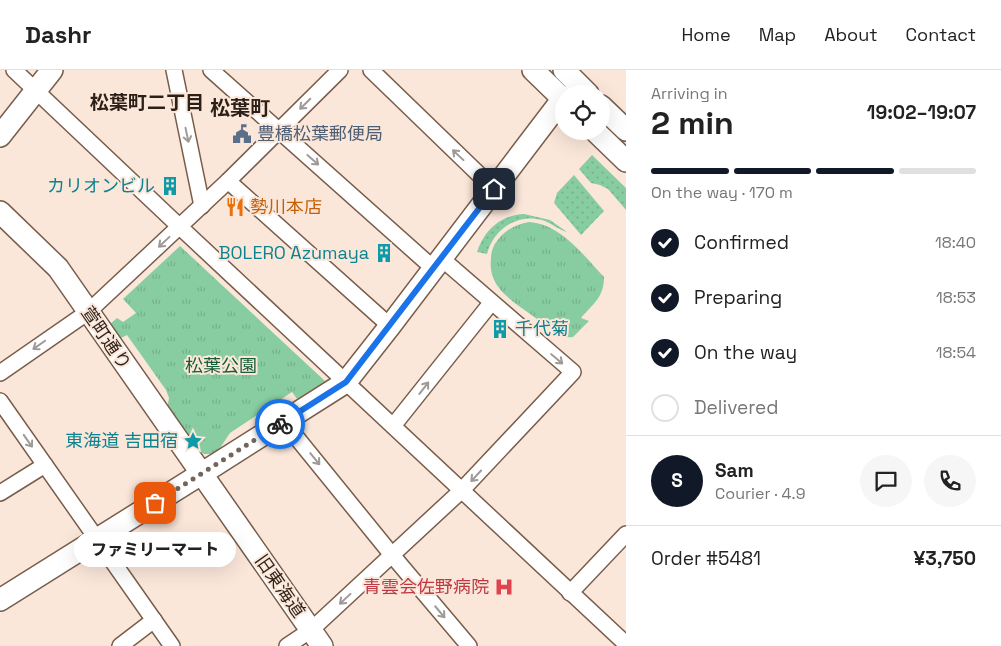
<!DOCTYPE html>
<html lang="en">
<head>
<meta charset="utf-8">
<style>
	body { margin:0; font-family:"Space Grotesk","Noto Sans JP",sans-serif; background:#f6f6f6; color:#222; height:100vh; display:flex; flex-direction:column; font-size:19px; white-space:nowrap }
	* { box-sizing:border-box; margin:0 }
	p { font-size:16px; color:#767676 }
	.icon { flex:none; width:28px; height:28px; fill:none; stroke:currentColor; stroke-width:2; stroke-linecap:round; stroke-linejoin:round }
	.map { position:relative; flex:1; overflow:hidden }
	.panel { display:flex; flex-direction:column; background:#fff; width:375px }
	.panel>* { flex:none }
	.tools { position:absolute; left:555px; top:15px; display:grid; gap:10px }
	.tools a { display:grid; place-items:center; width:55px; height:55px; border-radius:50%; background:#fff; box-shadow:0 5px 20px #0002; font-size:25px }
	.pin { position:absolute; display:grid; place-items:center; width:42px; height:42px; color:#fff; margin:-21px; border-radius:10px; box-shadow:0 2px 8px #0006 }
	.courier { position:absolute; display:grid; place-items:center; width:50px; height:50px; margin:-25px; border:4px solid #1a73e8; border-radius:50%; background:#fff; color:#222; box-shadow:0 1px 6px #0007 }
	.bubble { position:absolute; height:35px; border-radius:18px; background:#fff; box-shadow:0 5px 20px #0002; font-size:16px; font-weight:800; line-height:35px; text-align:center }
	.summary em { font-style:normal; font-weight:800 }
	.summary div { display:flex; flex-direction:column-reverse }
	.summary { display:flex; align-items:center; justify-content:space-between; height:85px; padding:0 25px }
	h1 { font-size:32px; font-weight:800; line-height:38px }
	.bar { display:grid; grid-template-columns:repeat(4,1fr); gap:8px 5px; align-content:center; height:60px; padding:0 25px }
	.bar i { height:6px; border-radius:4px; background:#e0e0e0 }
	.bar .current { background:#111827 }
	.bar p { grid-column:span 4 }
	.line { display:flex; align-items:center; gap:12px; padding:0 25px; border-top:1px solid #e0e0e0 }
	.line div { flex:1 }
	.round { display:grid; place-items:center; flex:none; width:52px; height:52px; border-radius:26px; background:#f6f6f6 }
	ol { padding:0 25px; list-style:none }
	li { display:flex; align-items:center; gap:15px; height:55px }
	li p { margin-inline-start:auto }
	li .icon { padding:5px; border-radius:50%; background:#111827; color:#fff; stroke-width:4 }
	li:last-child { color:#767676 }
	li i { width:28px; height:28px; border:2px solid #e0e0e0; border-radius:50% }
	header { display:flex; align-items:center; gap:30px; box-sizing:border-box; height:70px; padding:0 25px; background:#fff; border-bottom:1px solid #e0e0e0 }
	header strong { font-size:24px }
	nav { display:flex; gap:28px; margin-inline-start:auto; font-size:18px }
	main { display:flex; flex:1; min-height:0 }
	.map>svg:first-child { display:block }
</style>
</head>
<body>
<header>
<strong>Dashr</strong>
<nav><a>Home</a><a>Map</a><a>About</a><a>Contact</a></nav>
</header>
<main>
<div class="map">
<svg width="626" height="576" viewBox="0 0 626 576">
	<defs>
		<pattern id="grass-dots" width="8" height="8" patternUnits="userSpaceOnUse" patternTransform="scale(1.25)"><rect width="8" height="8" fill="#88cda1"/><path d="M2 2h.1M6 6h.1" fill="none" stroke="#76b08a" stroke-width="1.8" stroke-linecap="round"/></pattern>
		<pattern id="park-tufts" width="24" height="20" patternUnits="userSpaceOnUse" patternTransform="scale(1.25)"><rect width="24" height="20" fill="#88cda1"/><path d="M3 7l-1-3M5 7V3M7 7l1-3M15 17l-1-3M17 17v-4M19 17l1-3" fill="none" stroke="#76b08a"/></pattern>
	</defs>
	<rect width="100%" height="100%" fill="#fbe7da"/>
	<g fill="url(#grass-dots)">
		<polygon points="592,85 626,118 626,140 608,119 600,115 591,113 579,99"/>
		<polygon points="574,105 604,141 581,165 554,133 557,123"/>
		<path d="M524 144 550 150 567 162C559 160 551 153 542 150 517 143 493 160 487 184L477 182C484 160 501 145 524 144Z"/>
	</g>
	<g fill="url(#park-tufts)">
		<path d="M529 152C561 154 583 185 604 207 604 227 594 233 581 248L589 251 573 267C560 269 548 256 537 249 516 233 487 219 491 189 491 182 493 176 497 171 505 160 516 154 529 152Z"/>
		<polygon points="180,176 325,311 297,329 292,322 230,363 218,381 212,384 204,384 197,380 167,339 169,328 166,320 127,265 119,269 109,255 117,248 123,252 136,243 123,229"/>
	</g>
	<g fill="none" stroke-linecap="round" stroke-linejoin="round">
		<g stroke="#785d4a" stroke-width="18">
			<g id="street">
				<polyline points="14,0 180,157 626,574"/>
				<polyline points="174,0 202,136"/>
				<polyline points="211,0 433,198"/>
				<polyline points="371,0 494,119"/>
				<polyline points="228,111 390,256"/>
				<polyline points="0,303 88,242 228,111 340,0"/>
				<polyline points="0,331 172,576"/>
				<polyline points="284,352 392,485 469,576"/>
				<polyline points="393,356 491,233"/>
				<polyline points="0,423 45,395"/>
				<polyline points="570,523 626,464"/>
				<polyline points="120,576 154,550"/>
				<polyline points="287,576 311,560 462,420 573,302 441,188"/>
			</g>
		</g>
		<g stroke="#785d4a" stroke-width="24">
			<g id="secondary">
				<polyline points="533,0 564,30"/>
				<polyline points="564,0 588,24"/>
				<polyline points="601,36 626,60"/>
				<polyline points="595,61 626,91"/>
				<polyline points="0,66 52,0"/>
				<polyline points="0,142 58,198 322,576"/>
				<polyline points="0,530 201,404 346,312 390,256 564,27"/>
			</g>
		</g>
		<use href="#street" stroke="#fff" stroke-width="15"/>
		<use href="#secondary" stroke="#fff" stroke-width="21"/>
	</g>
	<defs><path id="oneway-shaft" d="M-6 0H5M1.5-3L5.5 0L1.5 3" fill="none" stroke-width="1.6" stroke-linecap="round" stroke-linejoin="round" transform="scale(1.25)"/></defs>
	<g stroke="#a09a97">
		<use href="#oneway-shaft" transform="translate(305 34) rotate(135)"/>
		<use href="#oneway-shaft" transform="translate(187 65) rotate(78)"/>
		<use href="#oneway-shaft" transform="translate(458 85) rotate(-137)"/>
		<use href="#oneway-shaft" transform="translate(313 90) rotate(41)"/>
		<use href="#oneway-shaft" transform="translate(164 172) rotate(137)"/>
		<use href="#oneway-shaft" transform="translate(39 275) rotate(145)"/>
		<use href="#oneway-shaft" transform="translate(557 289) rotate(40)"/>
		<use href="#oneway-shaft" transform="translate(424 318) rotate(-52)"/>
		<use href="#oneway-shaft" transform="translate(28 371) rotate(55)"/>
		<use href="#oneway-shaft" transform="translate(315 389) rotate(51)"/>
		<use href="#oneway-shaft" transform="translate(476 406) rotate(133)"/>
		<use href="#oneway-shaft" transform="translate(345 529) rotate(137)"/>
		<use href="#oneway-shaft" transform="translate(440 542) rotate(50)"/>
	</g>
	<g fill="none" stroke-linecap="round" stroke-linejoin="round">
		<polyline stroke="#74655b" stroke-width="5" stroke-dasharray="0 9" points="155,433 280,354"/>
		<polyline stroke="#1a73e8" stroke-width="6" points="280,354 346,312 494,119"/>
	</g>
	<defs>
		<g id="civic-bare" transform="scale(1.5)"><path d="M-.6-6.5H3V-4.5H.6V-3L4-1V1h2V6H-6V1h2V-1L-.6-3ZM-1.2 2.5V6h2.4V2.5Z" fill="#5c6f8a" stroke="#fbe7da" stroke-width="2.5" paint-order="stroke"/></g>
		<g id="building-bare" transform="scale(1.5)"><path d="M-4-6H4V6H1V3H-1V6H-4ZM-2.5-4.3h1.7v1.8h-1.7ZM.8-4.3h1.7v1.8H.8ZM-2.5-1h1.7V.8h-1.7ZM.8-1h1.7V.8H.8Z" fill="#0f9aa8" stroke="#fbe7da" stroke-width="2.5" paint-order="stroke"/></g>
		<g id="restaurant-bare" transform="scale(1.5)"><path d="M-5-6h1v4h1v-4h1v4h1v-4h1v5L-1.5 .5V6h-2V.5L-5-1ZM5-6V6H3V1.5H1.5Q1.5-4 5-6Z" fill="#e8710a" stroke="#fbe7da" stroke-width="2.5" paint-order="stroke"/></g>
		<g id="sight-bare" transform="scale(1.5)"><path d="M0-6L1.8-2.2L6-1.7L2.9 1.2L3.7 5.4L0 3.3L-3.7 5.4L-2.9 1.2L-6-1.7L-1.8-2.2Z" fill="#0f9aa8" stroke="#fbe7da" stroke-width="2.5" paint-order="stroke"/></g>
		<g id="hospital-bare" transform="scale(1.5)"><path d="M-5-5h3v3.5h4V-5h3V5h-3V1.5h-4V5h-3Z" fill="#e0444e" stroke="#fbe7da" stroke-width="2.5" paint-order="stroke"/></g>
	</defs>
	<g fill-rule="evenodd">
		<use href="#civic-bare" x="242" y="64"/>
		<use href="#building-bare" x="170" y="116"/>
		<use href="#restaurant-bare" x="235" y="137"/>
		<use href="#building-bare" x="384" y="183"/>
		<use href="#building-bare" x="500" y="259"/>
		<use href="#sight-bare" x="193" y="371"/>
		<use href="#hospital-bare" x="504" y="517"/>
	</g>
	<g text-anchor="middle" stroke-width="4" stroke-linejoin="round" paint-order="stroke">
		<g font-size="18" fill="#4e5e75" stroke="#fbe7da" text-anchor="start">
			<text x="257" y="70">豊橋松葉郵便局</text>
		</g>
		<g font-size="18" fill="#0d838f" stroke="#fbe7da" text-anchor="end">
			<text x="155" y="122">カリオンビル</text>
			<text x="369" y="189">BOLERO Azumaya</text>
			<text x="515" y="265" text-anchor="start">千代菊</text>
			<text x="178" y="377">東海道 吉田宿</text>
		</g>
		<g font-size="18" fill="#c56008" stroke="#fbe7da" text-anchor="start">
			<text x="250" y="143">勢川本店</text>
		</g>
		<g font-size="18" fill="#2b1f17" stroke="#fbe7da">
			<text transform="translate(106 268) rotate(55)" y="6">萱町通り</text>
			<text transform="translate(280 516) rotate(55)" y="6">旧東海道</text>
		</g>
		<g font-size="18" fill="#165e39" stroke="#fbe7da">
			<text x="221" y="302">松葉公園</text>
		</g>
		<g font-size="18" fill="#be3a42" stroke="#fbe7da" text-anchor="end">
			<text x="489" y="523">青雲会佐野病院</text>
		</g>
		<g font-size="19" font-weight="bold" fill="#2b1f17" stroke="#fbe7da">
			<text x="147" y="39">松葉町二丁目</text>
		</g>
		<g font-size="20" font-weight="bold" fill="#2b1f17" stroke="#fbe7da">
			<text x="240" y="45">松葉町</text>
		</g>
	</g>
</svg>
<div class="tools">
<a><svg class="icon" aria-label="locate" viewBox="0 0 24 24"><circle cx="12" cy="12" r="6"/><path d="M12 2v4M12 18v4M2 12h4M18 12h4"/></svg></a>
</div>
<div class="pin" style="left:155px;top:433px;background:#ea580c"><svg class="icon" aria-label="bag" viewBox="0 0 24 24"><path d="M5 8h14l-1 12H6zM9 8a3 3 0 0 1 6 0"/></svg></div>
<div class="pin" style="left:494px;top:119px;background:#1f2937"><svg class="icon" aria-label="home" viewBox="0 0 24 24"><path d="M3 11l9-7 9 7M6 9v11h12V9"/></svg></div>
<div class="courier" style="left:280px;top:354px"><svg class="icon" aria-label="bike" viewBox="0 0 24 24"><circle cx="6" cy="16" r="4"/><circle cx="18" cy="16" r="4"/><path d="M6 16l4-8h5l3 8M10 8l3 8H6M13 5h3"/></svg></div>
<div class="bubble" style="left:74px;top:462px;width:162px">ファミリーマート</div>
</div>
<section class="panel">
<div class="summary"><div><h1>2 min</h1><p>Arriving in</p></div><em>19:02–19:07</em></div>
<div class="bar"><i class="current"></i><i class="current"></i><i class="current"></i><i></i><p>On the way · 170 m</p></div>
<ol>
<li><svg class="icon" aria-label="check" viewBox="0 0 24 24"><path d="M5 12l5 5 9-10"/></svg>Confirmed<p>18:40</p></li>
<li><svg class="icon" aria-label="check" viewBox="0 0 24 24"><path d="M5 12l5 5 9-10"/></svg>Preparing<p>18:53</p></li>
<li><svg class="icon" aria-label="check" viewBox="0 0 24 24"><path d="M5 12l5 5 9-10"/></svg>On the way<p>18:54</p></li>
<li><i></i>Delivered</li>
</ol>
<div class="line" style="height:90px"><b class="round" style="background:#111827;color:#fff">S</b><div><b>Sam</b><p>Courier · 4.9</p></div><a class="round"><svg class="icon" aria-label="chat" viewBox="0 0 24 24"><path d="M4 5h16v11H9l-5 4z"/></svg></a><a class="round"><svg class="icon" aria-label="phone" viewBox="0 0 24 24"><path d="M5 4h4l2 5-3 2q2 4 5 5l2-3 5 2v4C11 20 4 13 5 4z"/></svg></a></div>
<div class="line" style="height:65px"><div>Order #5481</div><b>¥3,750</b></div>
</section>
</main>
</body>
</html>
